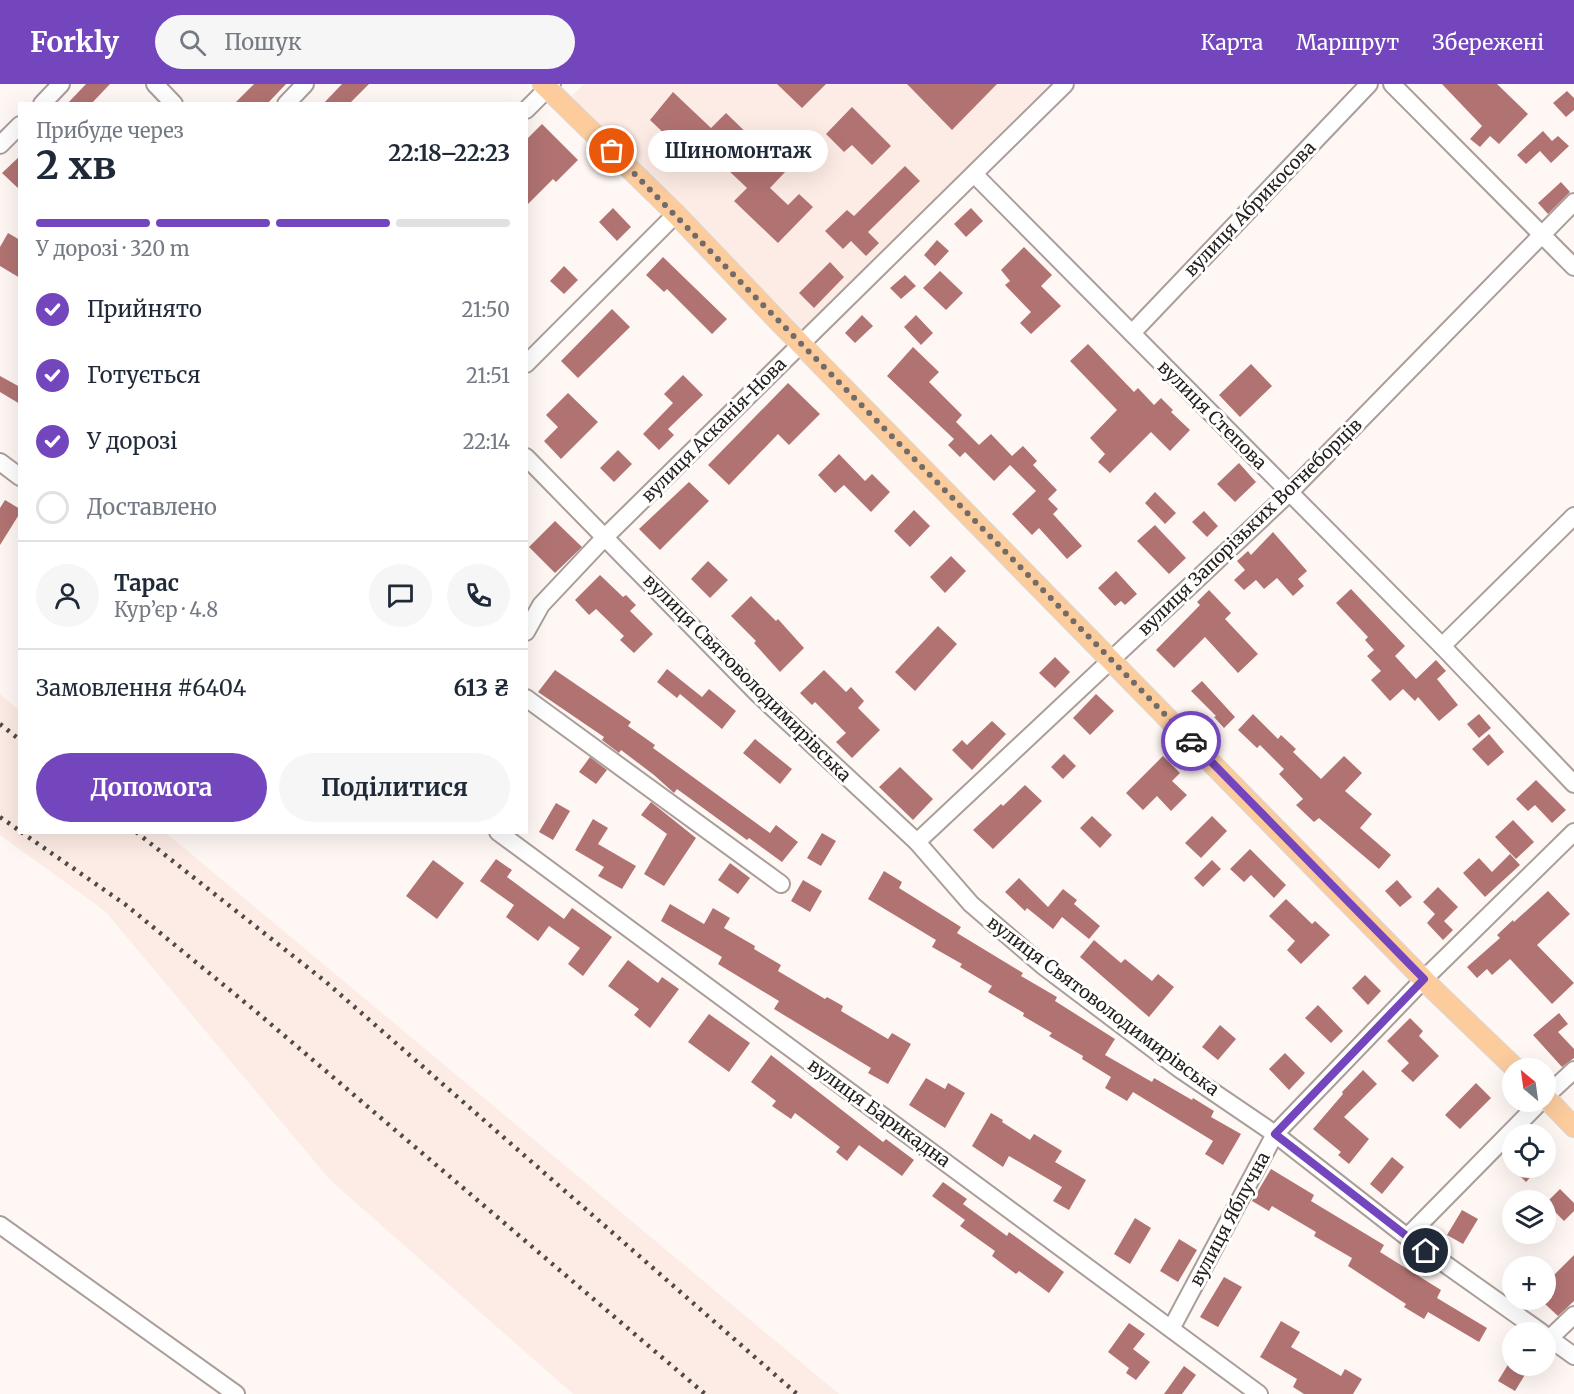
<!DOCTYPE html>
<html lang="uk">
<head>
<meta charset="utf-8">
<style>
	body { margin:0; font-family:Merriweather,serif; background:#f6f6f7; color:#1f2937; height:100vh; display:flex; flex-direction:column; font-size:22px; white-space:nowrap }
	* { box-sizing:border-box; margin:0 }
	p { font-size:20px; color:#747a83 }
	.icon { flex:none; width:33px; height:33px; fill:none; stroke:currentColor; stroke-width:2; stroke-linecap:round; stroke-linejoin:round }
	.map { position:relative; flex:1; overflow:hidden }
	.details { position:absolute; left:18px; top:18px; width:510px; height:732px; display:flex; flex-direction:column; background:#fff; border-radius:0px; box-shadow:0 6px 24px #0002 }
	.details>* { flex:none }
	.needle { width:39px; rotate:331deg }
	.fabs { position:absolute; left:1502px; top:974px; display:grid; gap:12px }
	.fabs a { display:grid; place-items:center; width:54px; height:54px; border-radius:50%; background:#fff; box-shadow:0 6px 24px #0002; font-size:30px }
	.pin { position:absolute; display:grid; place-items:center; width:51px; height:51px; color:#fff; margin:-26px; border:3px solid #fff; border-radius:50%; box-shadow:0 2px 6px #0007 }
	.courier { position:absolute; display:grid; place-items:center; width:60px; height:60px; margin:-30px; border:4px solid #7346be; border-radius:50%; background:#fff; color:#222; box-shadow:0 2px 8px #0007 }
	.bubble { position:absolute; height:42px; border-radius:21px; background:#fff; box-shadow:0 6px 24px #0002; font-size:20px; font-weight:700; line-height:42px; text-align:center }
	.summary em { font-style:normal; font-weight:700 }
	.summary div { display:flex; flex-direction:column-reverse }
	.summary { display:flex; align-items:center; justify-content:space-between; height:102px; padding:0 18px }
	h1 { font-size:39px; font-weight:700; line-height:45px }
	.bar { display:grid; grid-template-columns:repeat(4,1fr); gap:9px 6px; align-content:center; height:72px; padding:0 18px }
	.bar i { height:8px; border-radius:4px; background:#e0e1e3 }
	.bar .on { background:#7346be }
	.bar p { grid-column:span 4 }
	.line { display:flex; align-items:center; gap:15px; padding:0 18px; border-top:2px solid #e0e1e3 }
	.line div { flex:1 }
	.round { display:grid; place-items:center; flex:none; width:63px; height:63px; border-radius:32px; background:#f6f6f7 }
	ol { padding:0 18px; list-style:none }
	li { display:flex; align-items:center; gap:18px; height:66px }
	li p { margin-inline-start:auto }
	li .icon { padding:6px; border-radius:50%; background:#7346be; color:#fff; stroke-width:4 }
	li:last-child { color:#747a83 }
	li i { width:33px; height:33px; border:3px solid #e0e1e3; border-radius:50% }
	.action { display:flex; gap:12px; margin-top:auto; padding:12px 18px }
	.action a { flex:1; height:69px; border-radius:36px; background:#7346be; color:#fff; font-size:24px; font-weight:700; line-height:69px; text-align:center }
	.action a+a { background:#f6f6f7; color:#1f2937 }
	header { display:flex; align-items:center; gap:36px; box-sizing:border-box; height:84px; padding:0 30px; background:#7346be; color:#fff }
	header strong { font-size:28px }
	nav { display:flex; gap:33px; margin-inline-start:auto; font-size:21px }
	.search { width:420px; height:54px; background:#f6f6f7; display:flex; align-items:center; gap:15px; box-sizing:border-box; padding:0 21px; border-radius:33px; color:#747a83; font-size:22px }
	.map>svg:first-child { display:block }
</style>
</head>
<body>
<header>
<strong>Forkly</strong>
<div class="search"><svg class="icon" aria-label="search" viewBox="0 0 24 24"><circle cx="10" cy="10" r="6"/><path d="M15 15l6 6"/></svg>Пошук</div>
<nav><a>Карта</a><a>Маршрут</a><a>Збережені</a></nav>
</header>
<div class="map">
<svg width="1574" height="1310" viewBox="0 0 1574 1310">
	<rect width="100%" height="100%" fill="#fff7f4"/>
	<g fill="#fdece5">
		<polygon points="584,0 1050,0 803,246 572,12"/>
		<polygon points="0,610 19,626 20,748 166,749 839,1310 573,1310 330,1096 105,827 0,751"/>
	</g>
	<g fill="#b17372">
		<polygon points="86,0 110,0 91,20 67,20"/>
		<polygon points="254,0 286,0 267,20 234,20"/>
		<polygon points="342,0 369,0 349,20 323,20"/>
		<polygon points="777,0 826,0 802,24"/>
		<polygon points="907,0 997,0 952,46"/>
		<polygon points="1442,0 1497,0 1528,30 1499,60 1490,52 1480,63 1470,55 1482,42"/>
		<polygon points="1567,7 1574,14 1574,26 1566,33 1553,19"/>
		<polygon points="673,8 711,44 726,29 786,87 770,104 788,121 799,110 813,123 778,159 734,117 747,104 707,66 695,79 650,36"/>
		<polygon points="852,23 891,62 872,81 852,61 844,68 826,50"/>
		<polygon points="542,40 578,76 556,98 553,95 526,122 526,56"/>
		<polygon points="1543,47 1552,57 1558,52 1569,62 1551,79 1540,67 1526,80 1517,71"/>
		<polygon points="20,72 20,106 2,89"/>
		<polygon points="905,82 920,97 868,148 879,159 866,172 851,157 843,165 825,147 847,126 854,132"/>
		<polygon points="1561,98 1570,108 1548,130 1538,119"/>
		<polygon points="613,124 631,143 617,157 599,138"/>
		<polygon points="971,124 983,137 966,153 954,140"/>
		<polygon points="8,149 20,156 20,194 0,182 0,163"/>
		<polygon points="937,156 949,167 935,182 924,171"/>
		<polygon points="1024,163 1052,191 1041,202 1061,222 1031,250 1020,239 1031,228 1005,201 1010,197 1001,186"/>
		<polygon points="663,173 727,235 712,250 667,205 664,208 646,191"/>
		<polygon points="830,178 844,193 814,224 799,209"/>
		<polygon points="564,182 578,196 564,210 550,197"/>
		<polygon points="940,187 963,209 946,226 923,204"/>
		<polygon points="905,191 916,202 901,215 890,204"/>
		<polygon points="612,225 630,243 578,294 561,277"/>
		<polygon points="862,231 873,242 855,259 845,249"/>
		<polygon points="916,231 933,249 921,261 904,243"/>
		<polygon points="1088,260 1134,308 1138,304 1154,321 1161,314 1173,326 1171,328 1190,346 1170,367 1151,348 1110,389 1098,378 1105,370 1090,354 1117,326 1070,277"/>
		<polygon points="913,263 939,288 929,298 962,331 956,338 979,361 991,350 1012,372 1023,362 1037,377 1033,381 1057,406 1048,415 1058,425 1053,430 1082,462 1067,475 1039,444 1032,451 1012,430 1036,407 1010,381 994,397 965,368 960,373 948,361 954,355 887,292"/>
		<polygon points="1251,280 1272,302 1240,333 1219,311"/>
		<polygon points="683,291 703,311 668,345 674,351 659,366 643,350 673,319 664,310"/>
		<polygon points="0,292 20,303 20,320 0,308"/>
		<polygon points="788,299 820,330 789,361 778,350 729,401 708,381"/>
		<polygon points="568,309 598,338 561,375 544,357 558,343 546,331"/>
		<polygon points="618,366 632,380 614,398 600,384"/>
		<polygon points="839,370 865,397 872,390 890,408 871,428 844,401 835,409 818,391"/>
		<polygon points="1239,379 1256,398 1235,418 1217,400"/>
		<polygon points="689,398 709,417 660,466 639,445"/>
		<polygon points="1155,408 1176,429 1165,440 1145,419"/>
		<polygon points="5,416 20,425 20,429 0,461 0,424"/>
		<polygon points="914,426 930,442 910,463 894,447"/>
		<polygon points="1204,427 1218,442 1207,453 1192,438"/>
		<polygon points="555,437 582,463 555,489 529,463"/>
		<polygon points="1155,441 1186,474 1169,490 1137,457"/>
		<polygon points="1273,448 1307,487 1298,495 1304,502 1293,512 1277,494 1264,505 1256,496 1244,506 1234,496 1245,486 1237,477 1248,467 1251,471"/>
		<polygon points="951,472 966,487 945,509 930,493"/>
		<polygon points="708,477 728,496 710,514 691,495"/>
		<polygon points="1116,487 1137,510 1125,521 1121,517 1115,522 1098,504"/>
		<polygon points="600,491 623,513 626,511 636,521 630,527 653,550 634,569 620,556 624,552 596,525 589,531 575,516"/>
		<polygon points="1351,505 1405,562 1395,572 1416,595 1436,576 1446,587 1437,595 1458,621 1439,637 1418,613 1415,617 1403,605 1390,617 1371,596 1381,587 1367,572 1374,566 1365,556 1368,553 1336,519"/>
		<polygon points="1209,506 1231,529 1225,535 1258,570 1238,589 1205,553 1174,584 1156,566 1200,521 1197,518"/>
		<polygon points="751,512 776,537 778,535 804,564 780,588 754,559 756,557 731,532"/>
		<polygon points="938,542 957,560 915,607 895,588"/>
		<polygon points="1055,573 1070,588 1055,604 1039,589"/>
		<polygon points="667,585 702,613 709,605 736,627 722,645 680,610 677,614 657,598"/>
		<polygon points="555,586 631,638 628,642 655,661 653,664 770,749 776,741 798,758 782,778 749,754 747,756 677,705 674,709 654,691 621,666 619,669 602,656 604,653 538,608"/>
		<polygon points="824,586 846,608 851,603 864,617 858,624 880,646 852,674 836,658 846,649 815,618 812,621 800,609"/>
		<polygon points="1202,597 1235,633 1224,644 1214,633 1216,632 1191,607"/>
		<polygon points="1096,610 1114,627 1090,651 1073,634"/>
		<polygon points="1253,630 1278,655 1281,651 1296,665 1293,668 1321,695 1344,672 1362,689 1345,707 1372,730 1360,744 1391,771 1379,785 1319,734 1314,738 1296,721 1303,715 1279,690 1284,685 1260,661 1257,664 1238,646"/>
		<polygon points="1479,630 1491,644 1479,654 1467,640"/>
		<polygon points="992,637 1006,650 972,686 952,666 962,656 967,661"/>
		<polygon points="1489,650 1504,668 1488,682 1472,665"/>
		<polygon points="755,655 792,685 780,700 743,669"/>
		<polygon points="1064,670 1076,682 1063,695 1051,683"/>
		<polygon points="1163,672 1180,689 1172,697 1187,711 1171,727 1157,712 1143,726 1126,709"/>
		<polygon points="590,673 607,686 596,700 579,688"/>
		<polygon points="900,683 933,715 913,736 879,703"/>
		<polygon points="1536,696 1566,726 1552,739 1535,721 1528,727 1516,715"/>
		<polygon points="1025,701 1042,717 993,765 973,746 1001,720 1003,722"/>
		<polygon points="651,718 696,754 664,802 644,790 667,750 641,731"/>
		<polygon points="556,719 570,727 553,756 539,748"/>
		<polygon points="1092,732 1112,751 1100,764 1080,744"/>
		<polygon points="1212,732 1227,747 1201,774 1185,759"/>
		<polygon points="593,735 608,744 598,760 636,782 622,805 598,792 604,783 575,766"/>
		<polygon points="1513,736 1534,758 1516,775 1495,753"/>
		<polygon points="822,749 836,757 821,782 807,774"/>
		<polygon points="1250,765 1286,801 1274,814 1251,791 1244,798 1230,785"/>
		<polygon points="1510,770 1520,781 1485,813 1463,789 1479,774 1492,788"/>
		<polygon points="496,775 512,786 507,793 564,835 572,824 612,853 583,892 568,880 580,864 549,842 538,857 506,833 514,821 480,797"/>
		<polygon points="433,776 464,799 437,835 406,812"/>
		<polygon points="1212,776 1221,785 1203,803 1194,794"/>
		<polygon points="730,779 750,794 738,810 718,796"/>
		<polygon points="884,787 902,798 899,804 961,843 957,849 1023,889 1021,892 1057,913 1055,917 1115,955 1105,971 1152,998 1154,994 1192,1016 1193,1014 1214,1027 1211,1033 1241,1050 1223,1081 1205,1070 1213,1057 1133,1008 1127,1017 1105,1004 1111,993 1082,975 1083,972 1049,952 1052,949 1023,932 1024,929 988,908 992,902 960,883 962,880 932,863 936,856 868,815"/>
		<polygon points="1019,794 1048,823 1063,805 1077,816 1074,820 1100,842 1089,855 1062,833 1053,845 1027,824 1025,827 1005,808"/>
		<polygon points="803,796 822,807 810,828 791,817"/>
		<polygon points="1397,796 1412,813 1400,823 1385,807"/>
		<polygon points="1438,803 1458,823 1444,837 1453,846 1443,856 1427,839 1435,830 1423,818"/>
		<polygon points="1548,807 1570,830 1537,861 1574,899 1552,920 1510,875 1492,891 1487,885 1477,894 1467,883 1500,854 1497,851 1513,836 1514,838"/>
		<polygon points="1286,815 1312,840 1315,837 1330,851 1301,880 1287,866 1295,857 1269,832"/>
		<polygon points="670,820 704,840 713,824 730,834 724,844 755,862 754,865 781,881 778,887 825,915 827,913 843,922 841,927 888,955 892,949 911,960 888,1000 868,989 871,984 774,925 779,917 718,880 722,873 661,837"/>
		<polygon points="1094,856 1121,879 1125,875 1152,897 1158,890 1174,903 1149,933 1080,873"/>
		<polygon points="628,876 658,899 662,893 679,905 650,944 634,931 639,925 608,902"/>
		<polygon points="1365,891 1381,907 1368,921 1352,904"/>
		<polygon points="1318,921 1343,947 1331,959 1305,934"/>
		<polygon points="1559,929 1568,940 1558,948 1574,965 1574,974 1562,983 1533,951"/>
		<polygon points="709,930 750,959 729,988 688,958"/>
		<polygon points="1410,934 1423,947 1419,952 1439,972 1413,998 1401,987 1409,979 1387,957"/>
		<polygon points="1220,941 1236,955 1218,976 1202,963"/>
		<polygon points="1285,969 1305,989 1289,1006 1269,985"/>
		<polygon points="771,971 883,1058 886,1055 914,1076 902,1092 859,1061 847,1077 836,1068 840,1063 795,1029 791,1035 772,1022 776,1017 751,998"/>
		<polygon points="1363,986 1377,1000 1344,1033 1369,1055 1349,1080 1338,1071 1341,1068 1313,1045 1343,1010 1342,1008"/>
		<polygon points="926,994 945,1005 948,999 965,1009 945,1044 909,1021"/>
		<polygon points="1476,999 1491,1014 1460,1045 1445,1031"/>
		<polygon points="991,1029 1003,1036 1002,1038 1030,1056 1034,1050 1062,1067 1055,1078 1086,1096 1069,1126 1053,1117 1062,1103 1009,1072 1003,1083 972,1062"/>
		<polygon points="1392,1073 1404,1083 1382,1110 1370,1100"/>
		<polygon points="1511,1083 1540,1083 1526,1098"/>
		<polygon points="1271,1085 1314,1111 1311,1117 1384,1161 1380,1168 1441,1206 1437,1214 1487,1244 1479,1258 1428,1228 1424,1235 1404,1223 1406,1220 1348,1182 1352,1174 1314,1152 1316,1148 1272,1122 1269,1127 1252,1117"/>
		<polygon points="943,1098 967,1115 963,1120 1007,1152 1009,1148 1064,1188 1049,1209 1019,1187 1016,1190 992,1172 995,1167 960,1142 965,1136 932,1112"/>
		<polygon points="1560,1105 1574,1119 1574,1127 1564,1137 1546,1119"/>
		<polygon points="1462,1126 1478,1135 1463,1160 1447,1151"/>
		<polygon points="1135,1134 1151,1144 1130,1180 1114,1170"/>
		<polygon points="1179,1155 1197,1166 1178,1198 1160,1187"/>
		<polygon points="1574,1171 1574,1217 1558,1232 1545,1220 1545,1200"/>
		<polygon points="1224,1193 1242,1203 1218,1243 1200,1233"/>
		<polygon points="1281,1237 1300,1248 1291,1263 1341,1292 1345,1285 1362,1295 1353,1310 1304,1310 1293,1303 1297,1295 1260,1273"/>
		<polygon points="1129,1239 1145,1250 1133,1265 1150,1278 1136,1296 1126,1289 1129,1284 1108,1268"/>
		<polygon points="1509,1279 1526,1289 1515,1307 1498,1297"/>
		<polygon points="1184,1282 1196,1291 1182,1310 1164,1310"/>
	</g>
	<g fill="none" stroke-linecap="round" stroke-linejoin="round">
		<g stroke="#aa9e99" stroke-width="20">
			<g id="minor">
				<polyline points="155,0 174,20"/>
				<polyline points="1392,0 1574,183"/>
				<polyline points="42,20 61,0"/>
				<polyline points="286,20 305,0"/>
				<polyline points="526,26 552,0"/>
				<polyline points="0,61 20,41"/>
				<polyline points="975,91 1442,562 1574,700"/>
				<polyline points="1132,249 1369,0"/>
				<polyline points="526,280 676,130"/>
				<polyline points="526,373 758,610 917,758 971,820 1042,881 1181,986 1275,1050 1407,1153 1541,1248"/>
				<polyline points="0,378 20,393"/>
				<polyline points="526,548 541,521 606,452 1065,0"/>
				<polyline points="1442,562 1574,432"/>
				<polyline points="526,614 781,800"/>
				<polyline points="498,748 1259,1310"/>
				<polyline points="917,758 1289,409 1574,118"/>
				<polyline points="1545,1013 1574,986"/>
				<polyline points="0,1141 236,1310"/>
				<polyline points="1407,1153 1541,1017"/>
				<polyline points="1171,1245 1275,1050 1424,895 1574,748"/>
				<polyline points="1545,1251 1574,1272"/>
				<polyline points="1550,1254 1574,1231"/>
			</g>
		</g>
		<g stroke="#d8d7d6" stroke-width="22">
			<g id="major">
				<polyline points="543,0 676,130 782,241 1434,906 1515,984"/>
				<polyline points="1545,1013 1574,1043"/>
			</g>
		</g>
		<use href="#minor" stroke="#fff" stroke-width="16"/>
		<use href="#major" stroke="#fccc9d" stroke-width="20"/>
		<g stroke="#4f4947" stroke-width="4.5" stroke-dasharray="3 6" stroke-linecap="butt">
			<polyline points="0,640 20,656"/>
			<polyline points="0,733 20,747"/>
			<polyline points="21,748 126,821 253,925 705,1310"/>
			<polyline points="136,748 326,898 797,1310"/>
		</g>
	</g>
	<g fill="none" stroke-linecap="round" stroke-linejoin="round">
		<polyline stroke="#716b69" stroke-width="6" stroke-dasharray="0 10.8" points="612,67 1191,657"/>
		<polyline stroke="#7346be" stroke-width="8" points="1191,657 1424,895 1275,1050 1426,1167"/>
	</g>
	<g text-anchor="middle" stroke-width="6" stroke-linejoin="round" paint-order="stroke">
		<g font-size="18" fill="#25201e" stroke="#fff">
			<text transform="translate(1250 125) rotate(-46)" y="6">вулиця Абрикосова</text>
			<text transform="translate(1212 331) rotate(45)" y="6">вулиця Степова</text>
			<text transform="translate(714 346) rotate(-45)" y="6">вулиця Асканія-Нова</text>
			<text transform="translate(1250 443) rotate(-44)" y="6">вулиця Запорізьких Вогнеборців</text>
			<text transform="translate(747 594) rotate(45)" y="6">вулиця Святоволодимирівська</text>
			<text transform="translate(1103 922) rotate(37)" y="6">вулиця Святоволодимирівська</text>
			<text transform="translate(879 1029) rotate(36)" y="6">вулиця Барикадна</text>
			<text transform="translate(1230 1135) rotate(-62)" y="6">вулиця Яблучна</text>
		</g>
	</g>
</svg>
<div class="fabs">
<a><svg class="needle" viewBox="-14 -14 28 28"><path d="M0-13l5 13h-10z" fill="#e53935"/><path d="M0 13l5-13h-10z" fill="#747a83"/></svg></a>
<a><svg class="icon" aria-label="locate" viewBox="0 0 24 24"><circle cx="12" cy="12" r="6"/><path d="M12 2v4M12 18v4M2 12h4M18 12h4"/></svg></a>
<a><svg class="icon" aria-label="layers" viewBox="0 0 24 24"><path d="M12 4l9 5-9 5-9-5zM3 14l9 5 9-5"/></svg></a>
<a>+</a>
<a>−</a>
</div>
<div class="pin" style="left:612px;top:67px;background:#ea580c"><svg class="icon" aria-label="bag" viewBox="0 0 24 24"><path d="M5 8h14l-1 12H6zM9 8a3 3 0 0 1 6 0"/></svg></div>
<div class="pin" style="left:1426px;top:1167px;background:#1f2937"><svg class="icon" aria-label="home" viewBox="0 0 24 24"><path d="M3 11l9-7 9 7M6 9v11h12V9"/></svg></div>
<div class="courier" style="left:1191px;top:657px"><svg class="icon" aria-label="car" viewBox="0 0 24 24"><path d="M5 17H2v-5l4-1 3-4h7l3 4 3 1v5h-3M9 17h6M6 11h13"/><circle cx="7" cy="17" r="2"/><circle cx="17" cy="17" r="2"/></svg></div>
<div class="bubble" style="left:648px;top:46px;width:180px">Шиномонтаж</div>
<section class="details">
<div class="summary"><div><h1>2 хв</h1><p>Прибуде через</p></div><em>22:18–22:23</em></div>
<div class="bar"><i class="on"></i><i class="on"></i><i class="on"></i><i></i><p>У дорозі · 320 m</p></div>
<ol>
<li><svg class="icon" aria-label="check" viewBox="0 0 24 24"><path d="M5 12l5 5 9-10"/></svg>Прийнято<p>21:50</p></li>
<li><svg class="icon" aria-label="check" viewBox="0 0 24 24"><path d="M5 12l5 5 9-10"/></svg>Готується<p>21:51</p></li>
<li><svg class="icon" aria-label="check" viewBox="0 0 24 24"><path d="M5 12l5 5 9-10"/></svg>У дорозі<p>22:14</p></li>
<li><i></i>Доставлено</li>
</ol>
<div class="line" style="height:108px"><a class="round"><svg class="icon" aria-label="person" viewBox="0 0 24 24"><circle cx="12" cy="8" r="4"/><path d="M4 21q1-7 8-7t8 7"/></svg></a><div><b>Тарас</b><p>Кур’єр · 4.8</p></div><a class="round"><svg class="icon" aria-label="chat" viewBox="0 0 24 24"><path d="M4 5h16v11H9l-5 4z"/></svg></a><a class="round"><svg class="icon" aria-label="phone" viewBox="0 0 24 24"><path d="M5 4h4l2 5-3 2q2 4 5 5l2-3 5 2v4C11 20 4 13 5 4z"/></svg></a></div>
<div class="line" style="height:78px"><div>Замовлення #6404</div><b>613 ₴</b></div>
<div class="action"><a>Допомога</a><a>Поділитися</a></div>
</section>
</div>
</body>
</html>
